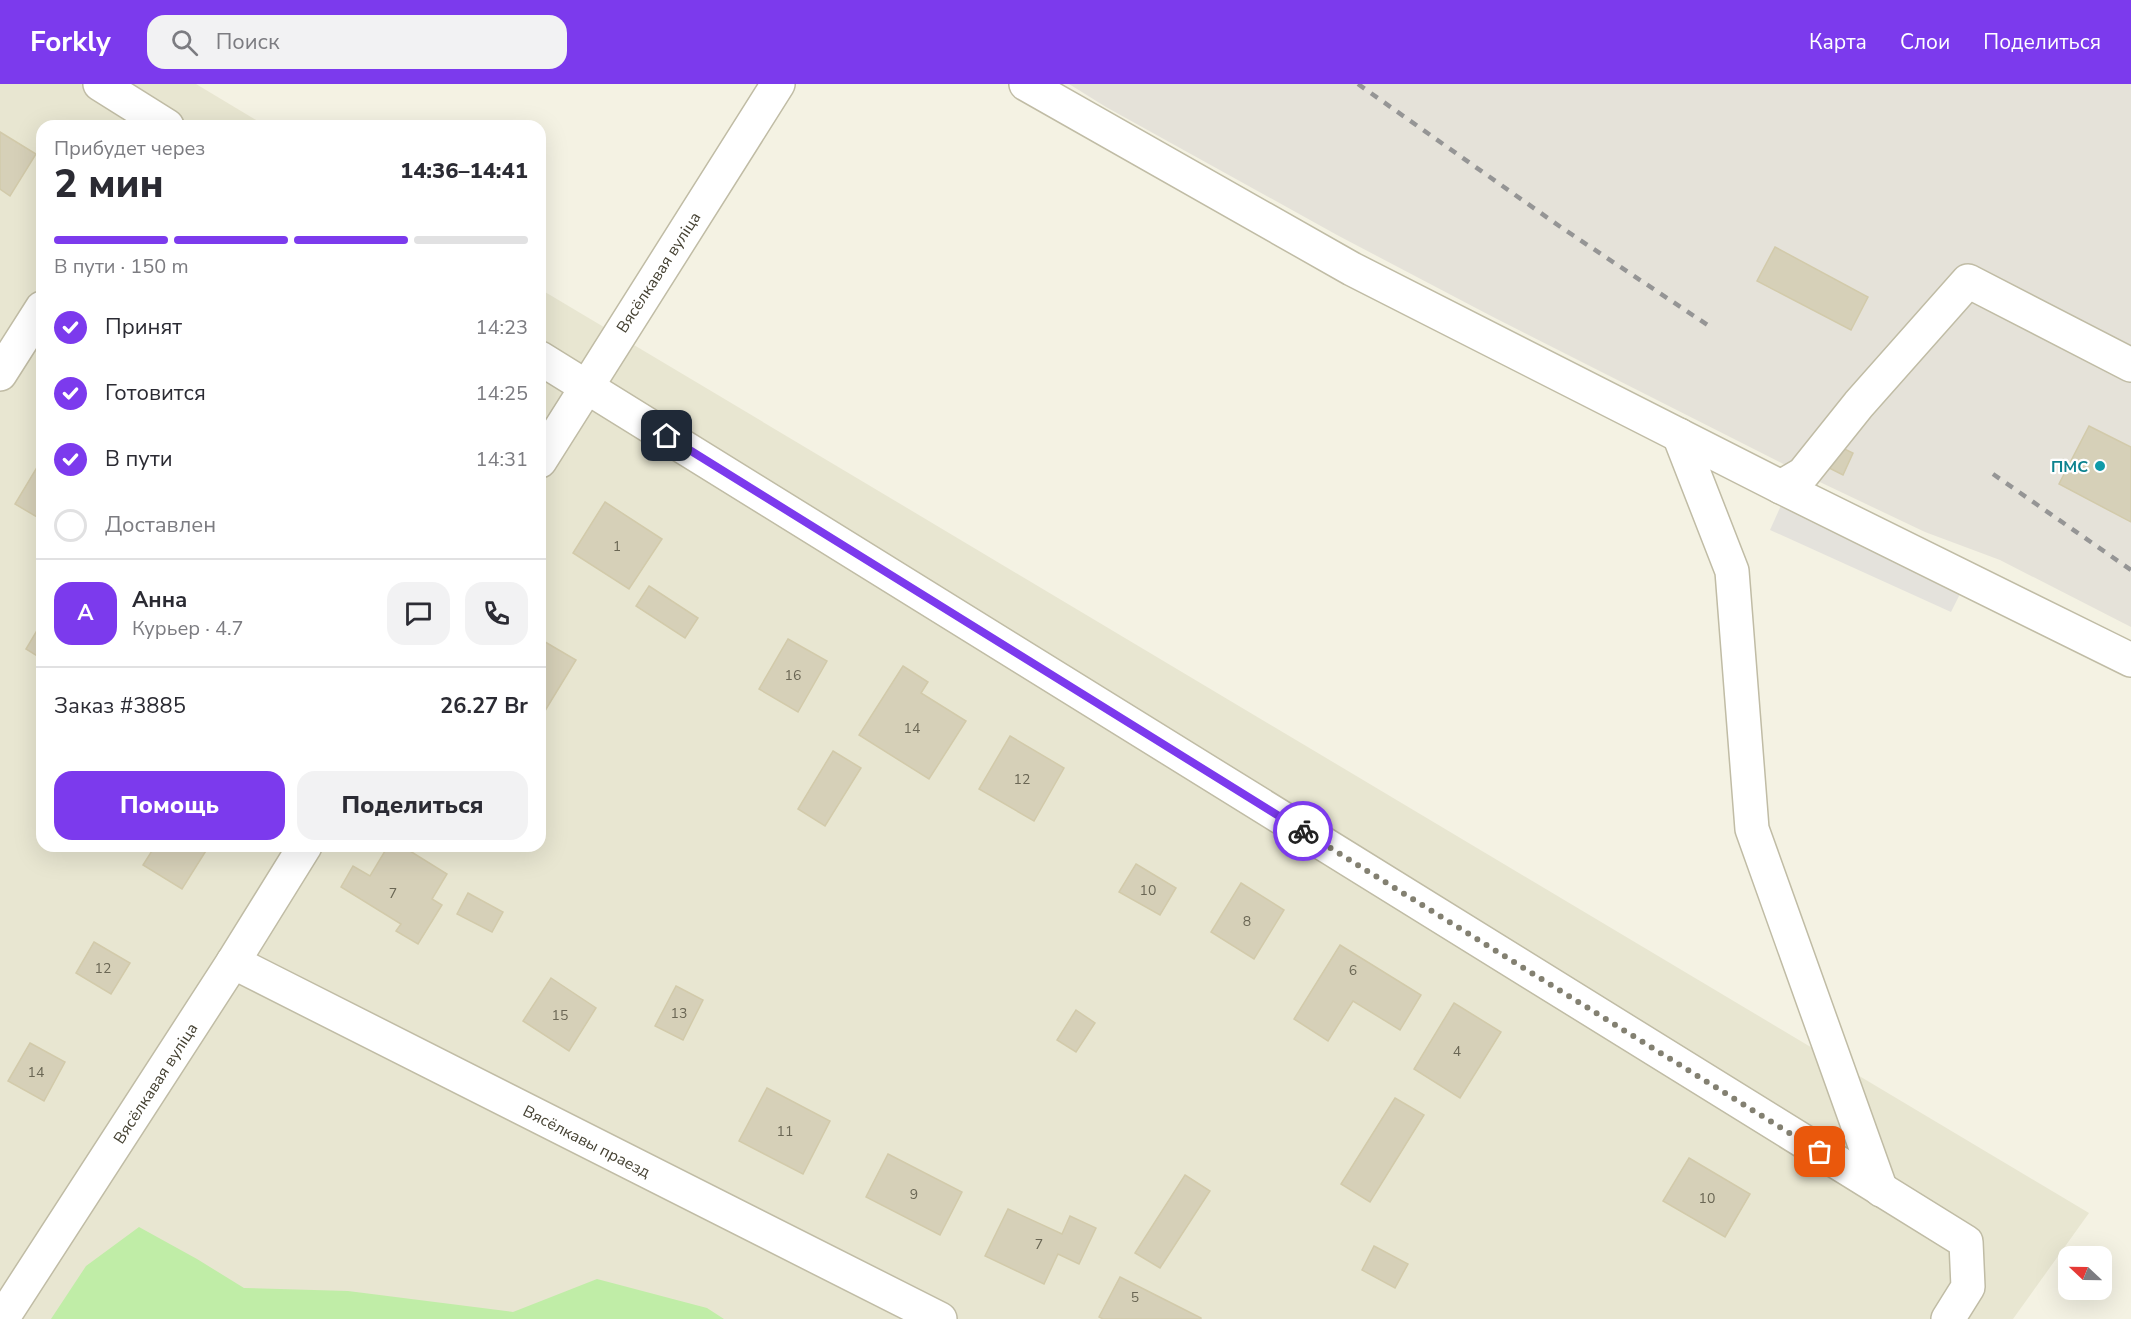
<!DOCTYPE html>
<html lang="ru">
<head>
<meta charset="utf-8">
<style>
	body { margin:0; font-family:"Nunito Sans",sans-serif; background:#f2f2f3; color:#2b2b33; height:100vh; display:flex; flex-direction:column; font-size:22px; white-space:nowrap }
	* { box-sizing:border-box; margin:0 }
	p { font-size:20px; color:#7c7c81 }
	.icon { flex:none; width:33px; height:33px; fill:none; stroke:currentColor; stroke-width:2; stroke-linecap:round; stroke-linejoin:round }
	.map { position:relative; flex:1; overflow:hidden }
	.side { position:absolute; left:36px; top:36px; width:510px; height:732px; display:flex; flex-direction:column; background:#fff; border-radius:18px; box-shadow:0 6px 24px #0002 }
	.side>* { flex:none }
	.needle { width:39px; rotate:292deg }
	.buttons { position:absolute; left:2058px; top:1162px; display:grid; gap:12px }
	.buttons a { display:grid; place-items:center; width:54px; height:54px; border-radius:12px; background:#fff; box-shadow:0 6px 24px #0002; font-size:30px }
	.pin { position:absolute; display:grid; place-items:center; width:51px; height:51px; color:#fff; margin:-26px; border-radius:12px; box-shadow:0 3px 9px #0006 }
	.courier { position:absolute; display:grid; place-items:center; width:60px; height:60px; margin:-30px; border:4px solid #7c3aed; border-radius:50%; background:#fff; color:#222; box-shadow:0 2px 8px #0007 }
	.overview em { font-style:normal; font-weight:800 }
	.overview div { display:flex; flex-direction:column-reverse }
	.overview { display:flex; align-items:center; justify-content:space-between; height:102px; padding:0 18px }
	h1 { font-size:39px; font-weight:800; line-height:45px }
	.bar { display:grid; grid-template-columns:repeat(4,1fr); gap:9px 6px; align-content:center; height:72px; padding:0 18px }
	.bar i { height:8px; border-radius:4px; background:#e1e1e2 }
	.bar .selected { background:#7c3aed }
	.bar p { grid-column:span 4 }
	.line { display:flex; align-items:center; gap:15px; padding:0 18px; border-top:2px solid #e1e1e2 }
	.line div { flex:1 }
	.round { display:grid; place-items:center; flex:none; width:63px; height:63px; border-radius:18px; background:#f2f2f3 }
	ol { padding:0 18px; list-style:none }
	li { display:flex; align-items:center; gap:18px; height:66px }
	li p { margin-inline-start:auto }
	li .icon { padding:6px; border-radius:50%; background:#7c3aed; color:#fff; stroke-width:4 }
	li:last-child { color:#7c7c81 }
	li i { width:33px; height:33px; border:3px solid #e1e1e2; border-radius:50% }
	.cta { display:flex; gap:12px; margin-top:auto; padding:12px 18px }
	.cta a { flex:1; height:69px; border-radius:18px; background:#7c3aed; color:#fff; font-size:24px; font-weight:800; line-height:69px; text-align:center }
	.cta a+a { background:#f2f2f3; color:#2b2b33 }
	header { display:flex; align-items:center; gap:36px; box-sizing:border-box; height:84px; padding:0 30px; background:#7c3aed; color:#fff }
	header strong { font-size:28px }
	nav { display:flex; gap:33px; margin-inline-start:auto; font-size:21px }
	.search { width:420px; height:54px; background:#f2f2f3; display:flex; align-items:center; gap:15px; box-sizing:border-box; padding:0 21px; border-radius:18px; color:#7c7c81; font-size:22px }
	.map>svg:first-child { display:block }
</style>
</head>
<body>
<header>
<strong>Forkly</strong>
<div class="search"><svg class="icon" aria-label="search" viewBox="0 0 24 24"><circle cx="10" cy="10" r="6"/><path d="M15 15l6 6"/></svg>Поиск</div>
<nav><a>Карта</a><a>Слои</a><a>Поделиться</a></nav>
</header>
<div class="map">
<svg width="2131" height="1235" viewBox="0 0 2131 1235">
	<rect width="100%" height="100%" fill="#f4f2e3"/>
	<polygon fill="#e8e6d1" points="0,0 196,0 266,42 42,42 42,762 540,762 540,205 2089,1129 2013,1235 0,1235"/>
	<polygon fill="#e5e2d9" points="1069,0 2131,0 2131,543 2000,476 1925,448 1803,390 1493,233 1337,151 1106,23"/>
	<polygon fill="#c0eda7" points="139,1143 197,1175 244,1204 348,1207 513,1228 597,1195 707,1224 724,1235 51,1235 86,1182"/>
	<polygon fill="#e4e2dc" points="1783,417 1965,500 1951,528 1770,446"/>
	<g fill="#d6d0b8" stroke="#d2caaa" stroke-width="1.5">
		<polygon points="0,48 36,70 10,112 0,105"/>
		<polygon points="1775,163 1868,213 1851,246 1757,197"/>
		<polygon points="2089,342 2131,363 2131,438 2059,400"/>
		<polygon points="1834,360 1853,369 1843,391 1823,381"/>
		<polygon points="42,375 42,436 15,420"/>
		<polygon points="605,418 662,455 629,505 573,469"/>
		<polygon points="649,502 698,534 685,554 636,522"/>
		<polygon points="42,538 42,575 26,565"/>
		<polygon points="540,555 576,576 540,635"/>
		<polygon points="788,555 827,577 798,628 759,605"/>
		<polygon points="903,582 928,598 921,609 966,637 929,695 859,651"/>
		<polygon points="1010,652 1064,684 1034,737 979,705"/>
		<polygon points="833,667 861,684 825,742 798,725"/>
		<polygon points="155,762 209,762 182,805 143,781"/>
		<polygon points="388,762 402,762 447,790 432,815 442,821 418,860 396,847 401,840 341,803 353,782 370,792"/>
		<polygon points="1136,780 1176,804 1160,831 1119,808"/>
		<polygon points="1241,799 1284,826 1254,875 1211,848"/>
		<polygon points="468,809 503,828 492,848 457,830"/>
		<polygon points="94,858 130,879 111,910 76,889"/>
		<polygon points="1340,861 1421,911 1400,946 1353,917 1328,957 1294,935"/>
		<polygon points="551,894 596,924 569,967 523,937"/>
		<polygon points="676,902 703,916 683,956 655,942"/>
		<polygon points="1454,919 1501,948 1460,1014 1414,985"/>
		<polygon points="1076,926 1095,939 1076,968 1057,956"/>
		<polygon points="30,959 65,978 44,1017 8,997"/>
		<polygon points="767,1004 830,1037 803,1090 739,1057"/>
		<polygon points="1395,1014 1424,1031 1370,1118 1341,1100"/>
		<polygon points="888,1070 962,1108 940,1151 866,1113"/>
		<polygon points="1689,1074 1750,1110 1725,1153 1663,1117"/>
		<polygon points="1185,1091 1210,1107 1160,1184 1135,1169"/>
		<polygon points="1008,1125 1062,1150 1070,1132 1096,1144 1079,1180 1058,1170 1044,1200 985,1172"/>
		<polygon points="1374,1162 1408,1180 1395,1204 1362,1186"/>
		<polygon points="1120,1193 1201,1234 1201,1235 1103,1235 1099,1233"/>
	</g>
	<g fill="none" stroke-linecap="round" stroke-linejoin="round">
		<g stroke="#c0bca5" stroke-width="36">
			<g id="minor">
				<polyline points="100,0 167,42"/>
				<polyline points="1026,0 1352,185 1781,403 2131,576"/>
				<polyline points="540,274 1966,1158 1968,1203 1948,1235"/>
				<polyline points="0,290 42,224"/>
				<polyline points="1679,351 1732,487 1752,745 1881,1106"/>
				<polyline points="540,377 778,0"/>
				<polyline points="1781,403 1803,390 1859,320 1968,197 2131,281"/>
				<polyline points="233,878 940,1235"/>
				<polyline points="2,1235 233,878 305,762"/>
			</g>
		</g>
		<use href="#minor" stroke="#fff" stroke-width="33"/>
		<g stroke="#959595" stroke-width="4.5" stroke-dasharray="8 8" stroke-linecap="butt">
			<polyline points="1358,0 1562,144 1709,242"/>
			<polyline points="1993,390 2131,486"/>
		</g>
	</g>
	<g fill="none" stroke-linecap="round" stroke-linejoin="round">
		<polyline stroke="#838071" stroke-width="6" stroke-dasharray="0 10.8" points="1303,747 1820,1068"/>
		<polyline stroke="#7c3aed" stroke-width="8" points="667,352 1303,747"/>
	</g>
	<circle fill="#0f9aa8" stroke="#fff" stroke-width="2" cx="2100" cy="382" r="6"/>
	<g text-anchor="middle" stroke-width="4.5" stroke-linejoin="round" paint-order="stroke">
		<g font-size="14" fill="#6a6654">
			<text x="617" y="467">1</text>
			<text x="793" y="596">16</text>
			<text x="912" y="649">14</text>
			<text x="1022" y="700">12</text>
			<text x="1148" y="811">10</text>
			<text x="393" y="814">7</text>
			<text x="1247" y="842">8</text>
			<text x="103" y="889">12</text>
			<text x="1353" y="891">6</text>
			<text x="679" y="934">13</text>
			<text x="560" y="936">15</text>
			<text x="1457" y="972">4</text>
			<text x="36" y="993">14</text>
			<text x="785" y="1052">11</text>
			<text x="914" y="1115">9</text>
			<text x="1707" y="1119">10</text>
			<text x="1039" y="1165">7</text>
			<text x="1135" y="1218">5</text>
		</g>
		<g font-size="16" fill="#464233" stroke="#fff">
			<text transform="translate(658 188) rotate(-57)" y="6">Вясёлкавая вуліца</text>
			<text transform="translate(155 999) rotate(-57)" y="6">Вясёлкавая вуліца</text>
			<text transform="translate(587 1057) rotate(27)" y="6">Вясёлкавы праезд</text>
		</g>
		<g font-size="16" font-weight="bold" fill="#0d838f" stroke="#fff" text-anchor="end">
			<text x="2088" y="388">ПМС</text>
		</g>
	</g>
</svg>
<div class="buttons">
<a><svg class="needle" viewBox="-14 -14 28 28"><path d="M0-13l5 13h-10z" fill="#e53935"/><path d="M0 13l5-13h-10z" fill="#7c7c81"/></svg></a>
</div>
<div class="pin" style="left:1820px;top:1068px;background:#ea580c"><svg class="icon" aria-label="bag" viewBox="0 0 24 24"><path d="M5 8h14l-1 12H6zM9 8a3 3 0 0 1 6 0"/></svg></div>
<div class="pin" style="left:667px;top:352px;background:#1f2937"><svg class="icon" aria-label="home" viewBox="0 0 24 24"><path d="M3 11l9-7 9 7M6 9v11h12V9"/></svg></div>
<div class="courier" style="left:1303px;top:747px"><svg class="icon" aria-label="bike" viewBox="0 0 24 24"><circle cx="6" cy="16" r="4"/><circle cx="18" cy="16" r="4"/><path d="M6 16l4-8h5l3 8M10 8l3 8H6M13 5h3"/></svg></div>
<section class="side">
<div class="overview"><div><h1>2 мин</h1><p>Прибудет через</p></div><em>14:36–14:41</em></div>
<div class="bar"><i class="selected"></i><i class="selected"></i><i class="selected"></i><i></i><p>В пути · 150 m</p></div>
<ol>
<li><svg class="icon" aria-label="check" viewBox="0 0 24 24"><path d="M5 12l5 5 9-10"/></svg>Принят<p>14:23</p></li>
<li><svg class="icon" aria-label="check" viewBox="0 0 24 24"><path d="M5 12l5 5 9-10"/></svg>Готовится<p>14:25</p></li>
<li><svg class="icon" aria-label="check" viewBox="0 0 24 24"><path d="M5 12l5 5 9-10"/></svg>В пути<p>14:31</p></li>
<li><i></i>Доставлен</li>
</ol>
<div class="line" style="height:108px"><b class="round" style="background:#7c3aed;color:#fff">А</b><div><b>Анна</b><p>Курьер · 4.7</p></div><a class="round"><svg class="icon" aria-label="chat" viewBox="0 0 24 24"><path d="M4 5h16v11H9l-5 4z"/></svg></a><a class="round"><svg class="icon" aria-label="phone" viewBox="0 0 24 24"><path d="M5 4h4l2 5-3 2q2 4 5 5l2-3 5 2v4C11 20 4 13 5 4z"/></svg></a></div>
<div class="line" style="height:78px"><div>Заказ #3885</div><b>26.27 Br</b></div>
<div class="cta"><a>Помощь</a><a>Поделиться</a></div>
</section>
</div>
</body>
</html>
